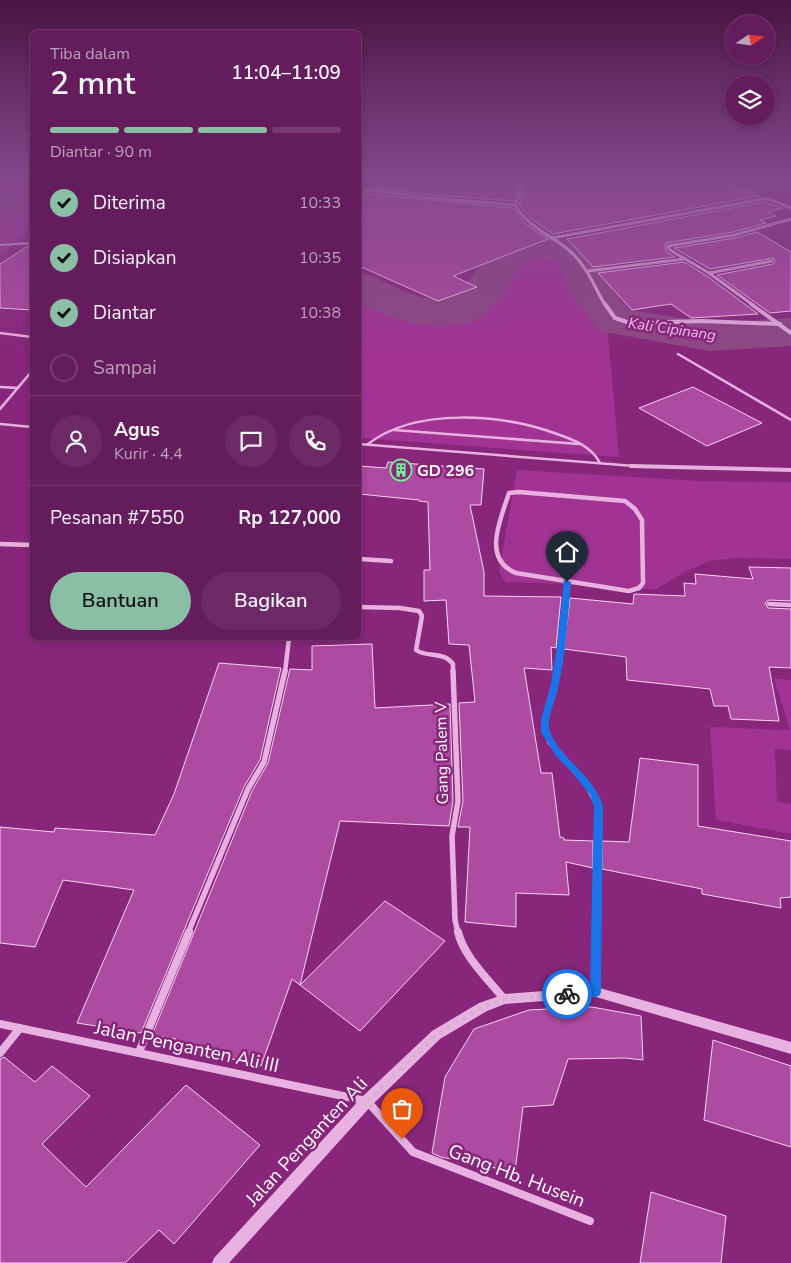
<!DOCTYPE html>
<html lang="id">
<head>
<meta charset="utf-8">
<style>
	body { margin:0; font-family:"Nunito Sans",sans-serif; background:#6d2965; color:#f1f3f6; height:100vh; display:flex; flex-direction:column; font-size:19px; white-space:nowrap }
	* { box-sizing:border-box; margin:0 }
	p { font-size:16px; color:#bca1bb }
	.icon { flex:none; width:28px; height:28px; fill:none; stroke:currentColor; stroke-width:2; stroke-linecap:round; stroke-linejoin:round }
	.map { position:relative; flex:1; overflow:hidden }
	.drawer { position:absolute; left:30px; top:30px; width:331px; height:610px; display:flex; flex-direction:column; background:#651c5c; border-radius:8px; box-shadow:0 2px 8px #0003,0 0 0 1px #793a72 }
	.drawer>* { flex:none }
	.needle { width:32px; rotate:77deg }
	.fabs { position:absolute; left:725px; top:15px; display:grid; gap:10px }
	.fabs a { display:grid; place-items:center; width:50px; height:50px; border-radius:50%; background:#651c5c; box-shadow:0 2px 8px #0003,0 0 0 1px #793a72; font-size:25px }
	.pin { position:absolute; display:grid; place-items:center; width:42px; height:42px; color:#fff; margin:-51px -21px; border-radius:50% 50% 50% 0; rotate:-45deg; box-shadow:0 0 5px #0007 }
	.pin .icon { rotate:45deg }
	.courier { position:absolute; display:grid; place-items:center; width:50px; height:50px; margin:-25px; border:4px solid #1a73e8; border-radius:50%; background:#fff; color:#222; box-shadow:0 1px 6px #0007 }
	.head em { font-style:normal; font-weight:600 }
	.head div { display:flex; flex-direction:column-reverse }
	.head { display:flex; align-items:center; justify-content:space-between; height:85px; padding:0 20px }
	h1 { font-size:32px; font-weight:600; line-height:38px }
	.bar { display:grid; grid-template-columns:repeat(4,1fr); gap:8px 5px; align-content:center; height:60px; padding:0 20px }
	.bar i { height:6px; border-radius:4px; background:#793a72 }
	.bar .on { background:#8abfa5 }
	.bar p { grid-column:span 4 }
	.line { display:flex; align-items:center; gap:12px; padding:0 20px; border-top:1px solid #793a72 }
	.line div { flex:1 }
	.round { display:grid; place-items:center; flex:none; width:52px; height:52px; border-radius:26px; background:#6d2965 }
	ol { padding:0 20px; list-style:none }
	li { display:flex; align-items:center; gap:15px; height:55px }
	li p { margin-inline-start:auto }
	li .icon { padding:5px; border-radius:50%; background:#8abfa5; color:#111; stroke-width:4 }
	li:last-child { color:#bca1bb }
	li i { width:28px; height:28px; border:2px solid #793a72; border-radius:50% }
	.primary-button { display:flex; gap:10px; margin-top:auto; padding:10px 20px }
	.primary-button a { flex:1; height:58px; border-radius:30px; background:#8abfa5; color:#111; font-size:20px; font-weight:600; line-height:58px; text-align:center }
	.primary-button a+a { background:#6d2965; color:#f1f3f6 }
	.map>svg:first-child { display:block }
</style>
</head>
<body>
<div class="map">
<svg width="791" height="1263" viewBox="0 0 791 1263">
	<rect width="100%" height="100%" fill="#87267a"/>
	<g fill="#a13394">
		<polygon points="0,177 32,177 32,225 0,257"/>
		<polygon points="542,250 559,252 564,255 599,315 608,335 619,457 359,438 359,299 399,315 455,318 493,302 523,252"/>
		<polygon points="517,470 700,481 791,482 791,559 737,558 709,561 685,572 656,589 639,589 618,586 506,582 499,572"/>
		<polygon points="774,678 791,680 791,750 775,749 777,802 791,804 791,834 716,820 710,727 790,730"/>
	</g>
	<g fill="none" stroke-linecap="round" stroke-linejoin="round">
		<g fill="#8d4884" fill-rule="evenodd">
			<polygon points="0,191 19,195 32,193 32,215 19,217 0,213"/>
			<path d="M526 232 558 236 579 241 589 246 600 263 610 288 630 310 710 323 791 318V346L710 351 599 331 567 289 559 263C551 257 540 256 529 257 514 271 508 292 493 307 457 342 398 323 359 303V272C385 279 407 298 435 299 469 301 477 257 500 240 507 235 518 234 526 232Z"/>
		</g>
	</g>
	<g fill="#ad4aa1" stroke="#f7d5f3">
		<polygon points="394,177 516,177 517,193 513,201 419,194 375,187"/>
		<polygon points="522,177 712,177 759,196 553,234 530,218 519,205 523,194"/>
		<polygon points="369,194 513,208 525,223 548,239 453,276 477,287 438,301 359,266 359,208"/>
		<polygon points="763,202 783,208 767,212 776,216 760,220 766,223 733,232 666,243 665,246 667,252 675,257 593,267 567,239"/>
		<polygon points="757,232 791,252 791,311 770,313 717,275 773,264 775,262 774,258 710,269 674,248 735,238"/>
		<polygon points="28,246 32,246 32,310 0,308 0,264"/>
		<polygon points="684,262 707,276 758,314 691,318 671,304 632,310 598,273"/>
		<polygon points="693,387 762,423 707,446 639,408"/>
		<polygon points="388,462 484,469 481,505 470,505 484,572 484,596 561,597 556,648 551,647 552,670 524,668 541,773 552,773 560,837 564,838 564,840 593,841 593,868 566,862 569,895 516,893 516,927 465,922 470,827 458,827 463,801 459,703 475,702 469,645 449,644 446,600 424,601 424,570 430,570 428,502 419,501 419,500 359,494 359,466 386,468"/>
		<polygon points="749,567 791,568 791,601 769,600 765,603 768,608 791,609 791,668 769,667 779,721 731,719 728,706 714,706 710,689 627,680 626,657 564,649 570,598 633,604 634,594 685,596 684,583 696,584 695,574 753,579"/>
		<polygon points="372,644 375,708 450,704 453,801 449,826 340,821 300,985 292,979 261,1066 173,1045 176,1039 152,1035 252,791 268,763 290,669 312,670 312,646"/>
		<polygon points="219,663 281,668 260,760 244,787 141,1033 77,1023 134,890 63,880 35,947 0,943 0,827 54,832 55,828 155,835 174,794"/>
		<polygon points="640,758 698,765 698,826 791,841 791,897 780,898 781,908 702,894 702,889 602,869 602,841 629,842"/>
		<polygon points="385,901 445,941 360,1031 300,985"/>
		<polygon points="592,1007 641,1016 643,1060 625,1058 568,1059 553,1105 523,1107 515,1172 441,1157 432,1153 445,1077 474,1029 529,1010"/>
		<polygon points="713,1040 791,1066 791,1147 704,1120"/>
		<polygon points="4,1057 35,1082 52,1066 90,1096 42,1144 86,1187 186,1085 260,1145 174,1244 159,1230 125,1263 0,1263 0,1059"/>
		<polygon points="651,1192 726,1216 721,1263 640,1263"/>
	</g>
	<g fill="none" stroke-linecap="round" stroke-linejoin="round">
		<polyline stroke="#e9b1e2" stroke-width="2" points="0,245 32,243"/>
		<g stroke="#e9b1e2" stroke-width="2.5">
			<polyline points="0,333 32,337"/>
			<polyline points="678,354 791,420"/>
			<polyline points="0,387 18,388"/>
			<polyline points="0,409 32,371"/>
			<polyline points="0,424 32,427"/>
			<polyline points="394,430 579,444"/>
			<polyline points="359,444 647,467"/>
			<path d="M368 444C416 407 503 414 557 434 574 440 591 446 600 463"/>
		</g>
		<polyline stroke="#e9b1e2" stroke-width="4" points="631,466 791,470"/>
		<g stroke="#e9b1e2" stroke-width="3">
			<path d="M519 177 520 194 515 205C529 229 555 236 574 255 588 269 595 288 605 305"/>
			<polyline points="359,198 363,197 365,192 373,190 419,197 515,205"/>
			<polyline points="552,238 763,199 769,199 791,208"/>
			<polyline points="588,271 684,259"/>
			<polyline points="709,273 670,250 668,246 734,235 791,219"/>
			<polyline points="753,305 709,273 772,261"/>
		</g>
		<g stroke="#e9b1e2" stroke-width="4">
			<polyline points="605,304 615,318 630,323 702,321 780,324"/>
			<polyline points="751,304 791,333"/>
		</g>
		<g stroke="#e9b1e2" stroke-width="4.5">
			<path d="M519 492 625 501 635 509 642 520 643 583 639 588 629 591 516 573C481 559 501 519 509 493Z"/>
			<polyline points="0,544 32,545"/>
			<polyline points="359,559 391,561"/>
			<polyline points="769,604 791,605"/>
			<path d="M359 607 400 608 419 611 422 616 416 650C428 658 444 651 453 664V672"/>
			<polyline points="285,672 289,638"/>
			<polyline points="558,672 567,582"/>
		</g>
		<g stroke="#e9b1e2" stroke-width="5.5">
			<polyline points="453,671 458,801 452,836 455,920 458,933"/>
			<polyline points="558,671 546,714 545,728 550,742 587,785 598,806 597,933"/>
			<polyline points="188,933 248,789 264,762 285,671"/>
		</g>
		<g stroke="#e9b1e2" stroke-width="8">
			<path d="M458 932C464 957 488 979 504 999"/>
			<polyline points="596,992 597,932"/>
			<polyline points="0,1024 367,1101 413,1152 590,1221"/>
			<polyline points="139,1052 189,932"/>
			<polyline points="0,1053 20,1028"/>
		</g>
		<polygon fill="#e9b1e2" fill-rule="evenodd" points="596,987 791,1042 791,1054 596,997 505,1004 487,1011 440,1039 372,1105 229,1263 212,1263 214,1258 362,1097 432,1031 479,1003 505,994"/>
	</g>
	<linearGradient id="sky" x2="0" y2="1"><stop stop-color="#4a1543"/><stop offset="0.5" stop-color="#85478d"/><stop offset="1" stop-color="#85478d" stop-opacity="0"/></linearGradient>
	<rect width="791" height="354" fill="url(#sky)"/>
	<path fill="#1a73e8" d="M564 580 571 582C568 617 566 653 558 688 556 701 545 719 550 732 562 761 593 774 603 806L601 992 600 995 596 997 567 999 563 998 561 994 563 991 590 987 594 806 590 795 572 772 557 757 541 732V719L550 689 557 647Z"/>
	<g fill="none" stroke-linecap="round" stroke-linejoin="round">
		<polyline stroke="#d5b3d0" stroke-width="5" stroke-dasharray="0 9" points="402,1139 367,1101 436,1035 483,1007 505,999 567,994"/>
	</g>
	<defs>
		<g id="building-ring" transform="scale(1.125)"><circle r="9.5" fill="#87267a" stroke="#75f298" stroke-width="1.5"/><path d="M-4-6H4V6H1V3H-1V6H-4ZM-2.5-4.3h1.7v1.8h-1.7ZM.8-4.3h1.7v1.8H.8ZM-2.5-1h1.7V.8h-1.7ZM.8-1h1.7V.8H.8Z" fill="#75f298"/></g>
	</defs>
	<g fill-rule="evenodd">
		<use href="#building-ring" x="401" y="470"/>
	</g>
	<g text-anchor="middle" stroke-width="5" stroke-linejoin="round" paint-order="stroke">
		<g font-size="15" font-style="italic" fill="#f0bdea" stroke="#87267a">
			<text transform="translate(672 329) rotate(8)" y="5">Kali Cipinang</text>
		</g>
		<g font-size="16" font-weight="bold" fill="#fff" stroke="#87267a" text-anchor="start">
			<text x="417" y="476">GD 296</text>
		</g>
		<g font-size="16" fill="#fff" stroke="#87267a">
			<text transform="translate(441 753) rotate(-91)" y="6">Gang Palem V</text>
		</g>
		<g font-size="19" fill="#fff" stroke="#87267a">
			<text transform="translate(187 1046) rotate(12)" y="7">Jalan Penganten Ali III</text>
			<text transform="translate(306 1141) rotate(-47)" y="7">Jalan Penganten Ali</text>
			<text transform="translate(517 1175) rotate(21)" y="7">Gang Hb. Husein</text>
		</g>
	</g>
</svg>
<div class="fabs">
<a><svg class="needle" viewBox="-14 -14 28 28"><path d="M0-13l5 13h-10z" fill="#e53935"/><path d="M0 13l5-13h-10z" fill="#bca1bb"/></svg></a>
<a><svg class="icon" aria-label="layers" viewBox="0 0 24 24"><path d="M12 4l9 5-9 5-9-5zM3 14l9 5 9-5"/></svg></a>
</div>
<div class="pin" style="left:402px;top:1139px;background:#ea580c"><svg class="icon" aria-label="bag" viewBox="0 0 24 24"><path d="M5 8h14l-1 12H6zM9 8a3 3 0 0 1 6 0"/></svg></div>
<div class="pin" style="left:567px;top:582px;background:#1f2937"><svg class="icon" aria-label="home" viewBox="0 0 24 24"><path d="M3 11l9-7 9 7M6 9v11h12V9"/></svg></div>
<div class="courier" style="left:567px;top:994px"><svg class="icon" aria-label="bike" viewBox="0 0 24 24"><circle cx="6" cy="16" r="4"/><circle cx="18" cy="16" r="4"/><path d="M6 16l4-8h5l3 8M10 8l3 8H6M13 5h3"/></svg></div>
<section class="drawer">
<div class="head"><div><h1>2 mnt</h1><p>Tiba dalam</p></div><em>11:04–11:09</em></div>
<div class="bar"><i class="on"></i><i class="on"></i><i class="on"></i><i></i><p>Diantar · 90 m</p></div>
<ol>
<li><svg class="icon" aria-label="check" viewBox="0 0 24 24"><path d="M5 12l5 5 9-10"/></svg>Diterima<p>10:33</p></li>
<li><svg class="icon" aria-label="check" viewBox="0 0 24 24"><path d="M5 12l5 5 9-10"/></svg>Disiapkan<p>10:35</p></li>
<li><svg class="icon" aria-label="check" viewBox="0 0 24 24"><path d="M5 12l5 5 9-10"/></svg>Diantar<p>10:38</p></li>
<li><i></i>Sampai</li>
</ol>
<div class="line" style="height:90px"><a class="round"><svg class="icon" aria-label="person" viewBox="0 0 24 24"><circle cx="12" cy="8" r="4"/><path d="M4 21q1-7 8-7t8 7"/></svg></a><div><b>Agus</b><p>Kurir · 4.4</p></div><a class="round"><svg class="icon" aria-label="chat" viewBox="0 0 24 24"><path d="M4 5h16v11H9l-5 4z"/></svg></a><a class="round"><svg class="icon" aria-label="phone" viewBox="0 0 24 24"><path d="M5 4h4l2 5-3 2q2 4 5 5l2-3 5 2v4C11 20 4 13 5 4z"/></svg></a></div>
<div class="line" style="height:65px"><div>Pesanan #7550</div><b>Rp 127,000</b></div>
<div class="primary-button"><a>Bantuan</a><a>Bagikan</a></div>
</section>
</div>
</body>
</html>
